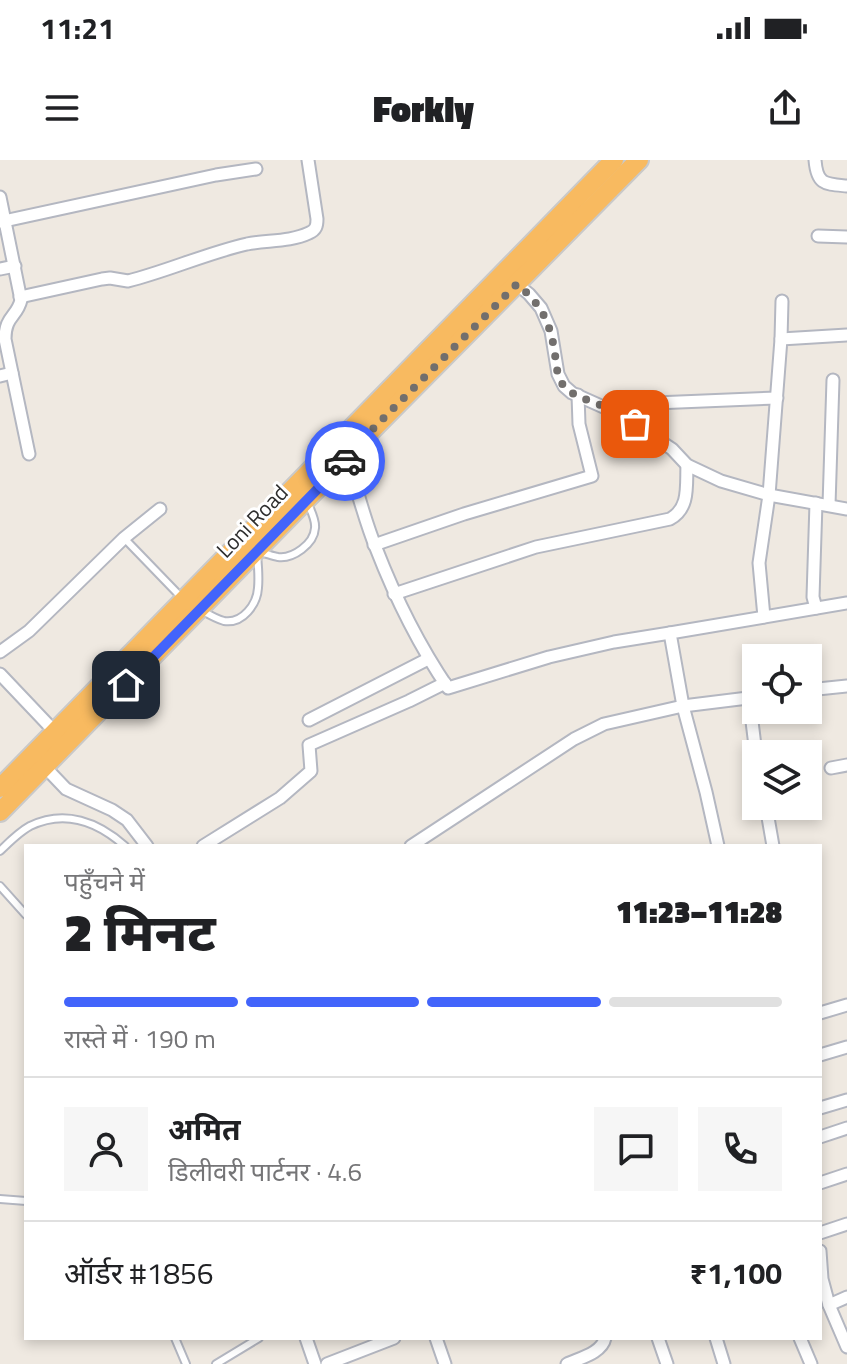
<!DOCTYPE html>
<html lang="hi">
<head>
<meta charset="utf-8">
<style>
	body { margin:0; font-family:"Titillium Web","Noto Sans Devanagari",sans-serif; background:#f6f6f6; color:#202124; height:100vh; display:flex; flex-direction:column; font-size:30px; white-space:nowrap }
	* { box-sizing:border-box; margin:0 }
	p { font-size:26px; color:#757577 }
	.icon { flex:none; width:44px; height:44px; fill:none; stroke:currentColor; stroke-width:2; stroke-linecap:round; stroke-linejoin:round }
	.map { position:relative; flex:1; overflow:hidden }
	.panel { position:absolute; left:24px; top:684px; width:798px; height:496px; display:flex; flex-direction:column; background:#fff; border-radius:0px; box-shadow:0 4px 12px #0003 }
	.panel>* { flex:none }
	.tools { position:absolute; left:742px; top:484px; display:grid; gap:16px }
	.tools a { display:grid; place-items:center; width:80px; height:80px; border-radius:0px; background:#fff; box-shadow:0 4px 12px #0003; font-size:40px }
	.pin { position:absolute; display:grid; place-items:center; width:68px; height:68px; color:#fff; margin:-34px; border-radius:16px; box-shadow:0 4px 12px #0006 }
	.courier { position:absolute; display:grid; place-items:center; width:80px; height:80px; margin:-40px; border:6px solid #4264fb; border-radius:50%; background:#fff; color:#222; box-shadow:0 2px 10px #0007 }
	.head em { font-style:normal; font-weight:800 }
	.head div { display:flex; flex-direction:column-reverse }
	.head { display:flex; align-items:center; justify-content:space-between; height:136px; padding:0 40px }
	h1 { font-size:52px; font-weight:800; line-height:60px }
	.bar { display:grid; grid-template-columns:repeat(4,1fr); gap:12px 8px; align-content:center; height:96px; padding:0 40px }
	.bar i { height:10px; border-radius:6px; background:#e0e0e0 }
	.bar .selected { background:#4264fb }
	.bar p { grid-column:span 4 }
	.line { display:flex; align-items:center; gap:20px; padding:0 40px; border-top:2px solid #e0e0e0 }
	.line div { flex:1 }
	.round { display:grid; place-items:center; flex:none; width:84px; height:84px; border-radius:0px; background:#f6f6f6 }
	.status { display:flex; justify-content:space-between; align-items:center; height:56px; padding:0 40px; background:#fff; direction:ltr }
	.status svg { height:22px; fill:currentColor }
	header { display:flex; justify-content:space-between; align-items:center; height:104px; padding:0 40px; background:#fff; font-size:36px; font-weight:800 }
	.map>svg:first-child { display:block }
</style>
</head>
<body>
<div class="status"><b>11:21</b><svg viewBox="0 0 49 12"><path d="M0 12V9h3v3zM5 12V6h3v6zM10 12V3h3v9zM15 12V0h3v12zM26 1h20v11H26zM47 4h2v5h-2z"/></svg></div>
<header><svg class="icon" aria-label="menu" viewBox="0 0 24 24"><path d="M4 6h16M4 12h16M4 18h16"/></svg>Forkly<svg class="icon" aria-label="share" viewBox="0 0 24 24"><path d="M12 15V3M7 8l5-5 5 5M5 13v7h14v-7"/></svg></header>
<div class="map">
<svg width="847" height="1204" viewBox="0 0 847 1204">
	<rect width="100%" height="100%" fill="#efe9e1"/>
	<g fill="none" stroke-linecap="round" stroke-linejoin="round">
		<g stroke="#b4b7c1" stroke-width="10">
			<g id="service">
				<polyline points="124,378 181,437"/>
				<path d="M259 392C265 393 272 396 278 397 293 399 314 384 315 368 316 360 311 351 308 344"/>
				<path d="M201 450C208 454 216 459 224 461 243 464 257 444 258 428 259 417 258 405 257 395"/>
				<path d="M0 691C9 682 19 672 30 666 65 649 98 662 125 686"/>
				<polyline points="0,726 26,755"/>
				<polyline points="0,1039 26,1041"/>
				<polyline points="175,1178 186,1204"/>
				<polyline points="216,1204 259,1178"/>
			</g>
		</g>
		<g stroke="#b4b7c1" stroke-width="15">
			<g id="minor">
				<path d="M815 0C817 25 825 24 847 26"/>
				<path d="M0 37 21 140C17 157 5 156 5 179L29 294"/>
				<polyline points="0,62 216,15 256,9"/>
				<polyline points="818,76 847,77"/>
				<polyline points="0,109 15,106"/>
				<polyline points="513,121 529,134 541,148 551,171 558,214 564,226 572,233 619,254 672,289 687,305 721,321 769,335 847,349"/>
				<path d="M20 137 102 119 110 118 128 121C168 111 207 93 247 84 267 80 290 82 309 73 316 70 317 66 317 59L308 0"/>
				<polyline points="781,179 782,141"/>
				<polyline points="0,216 12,213"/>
				<polyline points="608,248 655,243 777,238"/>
				<path d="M347 298C357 328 364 359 376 388 395 437 418 484 448 528L549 497 614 482 670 473"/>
				<polyline points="829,345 833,220"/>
				<polyline points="374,385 464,354 592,316 579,264 578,235"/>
				<path d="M394 434 536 387 670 359C690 348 686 326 687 305"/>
				<polyline points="816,448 813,437 816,343"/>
				<polyline points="764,457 759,403 769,335 781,179 847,175"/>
				<polyline points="0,492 29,471 124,378 160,349"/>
				<polyline points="0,514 55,572"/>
				<polyline points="808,530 847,526"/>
				<polyline points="749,537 756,594"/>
				<polyline points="309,560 428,499"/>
				<polyline points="45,607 66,629 112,650 127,660 147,686"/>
				<polyline points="831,608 847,605"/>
				<polyline points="766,646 773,686"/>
				<polyline points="203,686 280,638 311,611 309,585 409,541 445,523"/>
				<polyline points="411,686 574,579 604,564 683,546 756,537"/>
				<polyline points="718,686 706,632 683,546 670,473 847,443"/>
				<polyline points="820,853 847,845"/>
				<polyline points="820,895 847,887"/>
				<polyline points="820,948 847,940"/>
				<polyline points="820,977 847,968"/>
				<polyline points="820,1023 847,1014"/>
				<polyline points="820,1073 847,1064"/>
				<polyline points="820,1091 822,1119 829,1145 847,1187"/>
				<polyline points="829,1145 847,1137"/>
				<polyline points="306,1178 315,1204"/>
				<polyline points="436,1178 445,1204"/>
				<polyline points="658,1178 667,1204"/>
				<polyline points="716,1178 724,1204"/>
				<polyline points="800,1178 811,1204"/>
				<polyline points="327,1204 394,1178"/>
				<path d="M567 1204C580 1198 602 1193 605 1178"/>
			</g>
		</g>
		<g stroke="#c9c9c9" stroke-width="22">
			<g id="trunk">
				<polyline points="0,628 614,0"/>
				<polyline points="0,652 347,298 357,285 639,0"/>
			</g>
		</g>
		<use href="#service" stroke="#fff" stroke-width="6"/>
		<use href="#minor" stroke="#fff" stroke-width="11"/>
		<use href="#trunk" stroke="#f8ba60" stroke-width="18"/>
	</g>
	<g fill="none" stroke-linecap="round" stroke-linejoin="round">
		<path stroke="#726f6d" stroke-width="8" stroke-dasharray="0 14.4" d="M345 301 357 285 517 124C542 145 550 162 555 194 556 205 557 216 563 225 572 237 594 241 607 248 617 253 626 258 635 264"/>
		<polyline stroke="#4264fb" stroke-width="10" points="126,525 345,301"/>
	</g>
	<g text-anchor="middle" stroke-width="6" stroke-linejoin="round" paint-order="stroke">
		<g font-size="22" fill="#2e2e2e" stroke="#fff">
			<text transform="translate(252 361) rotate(-46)" y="8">Loni Road</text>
		</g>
	</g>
</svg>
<div class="tools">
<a><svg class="icon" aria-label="locate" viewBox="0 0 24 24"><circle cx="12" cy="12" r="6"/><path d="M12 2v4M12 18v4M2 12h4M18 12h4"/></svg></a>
<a><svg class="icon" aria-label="layers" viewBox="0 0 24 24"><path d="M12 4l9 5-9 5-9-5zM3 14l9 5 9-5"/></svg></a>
</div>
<div class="pin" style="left:635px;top:264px;background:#ea580c"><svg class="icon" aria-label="bag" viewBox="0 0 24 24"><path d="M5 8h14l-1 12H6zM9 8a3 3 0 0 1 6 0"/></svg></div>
<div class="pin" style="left:126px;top:525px;background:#1f2937"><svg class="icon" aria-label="home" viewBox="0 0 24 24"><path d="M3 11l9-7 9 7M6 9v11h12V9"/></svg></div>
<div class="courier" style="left:345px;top:301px"><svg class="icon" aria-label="car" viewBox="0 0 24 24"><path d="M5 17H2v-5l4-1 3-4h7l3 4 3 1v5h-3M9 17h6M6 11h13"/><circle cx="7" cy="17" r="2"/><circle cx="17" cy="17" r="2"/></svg></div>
<section class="panel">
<div class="head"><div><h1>2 मिनट</h1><p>पहुँचने में</p></div><em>11:23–11:28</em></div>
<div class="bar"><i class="selected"></i><i class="selected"></i><i class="selected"></i><i></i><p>रास्ते में · 190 m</p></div>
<div class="line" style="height:144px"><a class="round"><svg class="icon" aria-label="person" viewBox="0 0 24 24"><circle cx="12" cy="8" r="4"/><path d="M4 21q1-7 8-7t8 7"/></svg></a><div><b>अमित</b><p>डिलीवरी पार्टनर · 4.6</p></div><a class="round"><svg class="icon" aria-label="chat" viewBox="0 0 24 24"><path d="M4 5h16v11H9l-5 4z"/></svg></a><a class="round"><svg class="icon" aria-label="phone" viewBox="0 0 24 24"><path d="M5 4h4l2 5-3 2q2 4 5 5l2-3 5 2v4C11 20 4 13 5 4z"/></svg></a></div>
<div class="line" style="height:104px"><div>ऑर्डर #1856</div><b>₹1,100</b></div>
</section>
</div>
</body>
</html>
